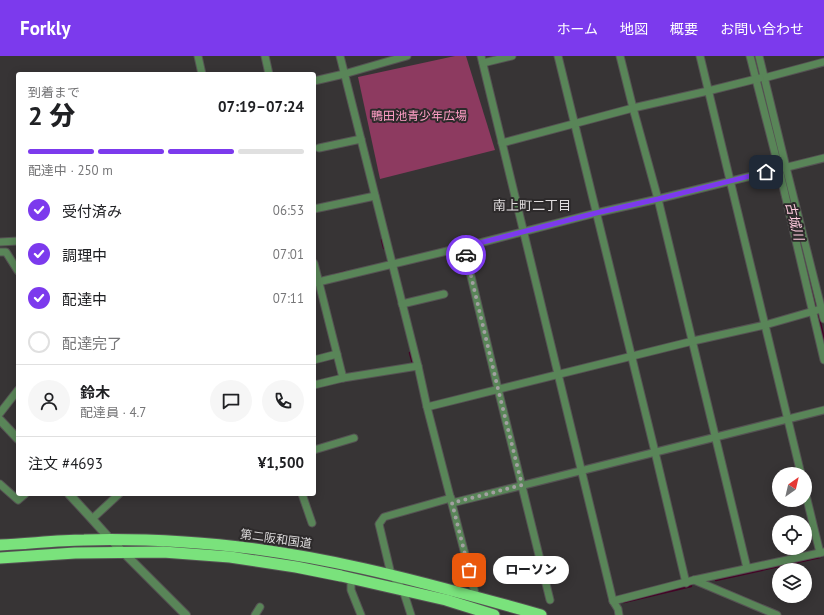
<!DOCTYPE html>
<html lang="ja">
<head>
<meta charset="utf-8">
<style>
	body { margin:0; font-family:"PT Sans","Noto Sans JP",sans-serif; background:#f6f6f6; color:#202124; height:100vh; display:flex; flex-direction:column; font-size:15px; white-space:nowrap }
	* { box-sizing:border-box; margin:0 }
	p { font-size:13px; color:#757577 }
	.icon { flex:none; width:22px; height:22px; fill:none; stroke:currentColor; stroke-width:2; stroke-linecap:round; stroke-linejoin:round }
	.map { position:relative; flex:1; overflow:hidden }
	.sheet { position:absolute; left:16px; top:16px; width:300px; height:424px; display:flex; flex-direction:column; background:#fff; border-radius:4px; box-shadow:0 2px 10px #0003 }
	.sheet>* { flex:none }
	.needle { width:26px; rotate:34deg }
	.buttons { position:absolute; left:772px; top:411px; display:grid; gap:8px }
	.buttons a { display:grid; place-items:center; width:40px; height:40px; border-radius:50%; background:#fff; box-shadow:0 2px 10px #0003; font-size:20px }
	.pin { position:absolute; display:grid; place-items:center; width:34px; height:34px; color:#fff; margin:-17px; border-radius:8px; box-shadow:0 2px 6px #0006 }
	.courier { position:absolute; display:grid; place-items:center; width:40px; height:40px; margin:-20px; border:3px solid #7c3aed; border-radius:50%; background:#fff; color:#222; box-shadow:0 1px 5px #0007 }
	.bubble { position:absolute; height:28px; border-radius:14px; background:#fff; box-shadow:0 2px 10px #0003; font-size:13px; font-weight:800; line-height:28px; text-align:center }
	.overview em { font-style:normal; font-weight:800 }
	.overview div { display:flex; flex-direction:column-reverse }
	.overview { display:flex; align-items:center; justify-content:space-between; height:68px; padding:0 12px }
	h1 { font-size:26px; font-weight:800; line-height:30px }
	.bar { display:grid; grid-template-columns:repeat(4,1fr); gap:6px 4px; align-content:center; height:48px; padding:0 12px }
	.bar i { height:5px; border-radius:3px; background:#e0e0e0 }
	.bar .selected { background:#7c3aed }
	.bar p { grid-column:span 4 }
	.line { display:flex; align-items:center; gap:10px; padding:0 12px; border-top:1px solid #e0e0e0 }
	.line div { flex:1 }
	.round { display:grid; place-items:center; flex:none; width:42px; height:42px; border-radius:21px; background:#f6f6f6 }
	ol { padding:0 12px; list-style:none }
	li { display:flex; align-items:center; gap:12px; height:44px }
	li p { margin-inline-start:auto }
	li .icon { padding:4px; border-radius:50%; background:#7c3aed; color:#fff; stroke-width:4 }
	li:last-child { color:#757577 }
	li i { width:22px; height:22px; border:2px solid #e0e0e0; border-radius:50% }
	header { display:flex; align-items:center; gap:24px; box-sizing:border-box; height:56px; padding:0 20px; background:#7c3aed; color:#fff }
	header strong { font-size:19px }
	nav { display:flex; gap:22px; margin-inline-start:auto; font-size:14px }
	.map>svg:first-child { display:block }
</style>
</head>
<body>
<header>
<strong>Forkly</strong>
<nav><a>ホーム</a><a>地図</a><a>概要</a><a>お問い合わせ</a></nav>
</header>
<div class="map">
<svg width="824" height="559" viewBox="0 0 824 559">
	<rect width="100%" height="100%" fill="#373435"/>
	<polygon fill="#8d3a60" points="455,0 466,0 495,94 380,123 358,21"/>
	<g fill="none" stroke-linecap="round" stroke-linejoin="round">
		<g stroke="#440426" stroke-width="2.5">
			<polyline points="755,0 779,98"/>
			<polyline points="786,130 824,283"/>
			<polyline points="382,184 384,192"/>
			<polyline points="334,219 345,216"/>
			<polyline points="410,297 413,308"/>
			<polyline points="716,524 820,501"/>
			<polyline points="624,546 691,530"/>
		</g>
		<g stroke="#555253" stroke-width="9">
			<g id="minor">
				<polyline points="198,0 202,18"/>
				<polyline points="265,0 269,18"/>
				<polyline points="340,0 418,310 427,351 476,541"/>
				<polyline points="481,0 613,545 618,553 619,559"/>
				<polyline points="558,0 655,396 686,527"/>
				<polyline points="620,0 633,52 658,143 747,512"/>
				<polyline points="700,0 801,418"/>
				<polyline points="750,0 779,113 824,304"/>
				<polyline points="759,0 786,111 824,263"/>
				<polyline points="483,7 512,0"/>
				<polyline points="764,22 824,6"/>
				<polyline points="314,25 344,18 407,0"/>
				<polyline points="502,87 633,52 708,35 760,22"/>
				<polyline points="319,92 361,83"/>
				<polyline points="314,153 375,140"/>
				<polyline points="0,186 18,185"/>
				<polyline points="464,191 498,333 550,544"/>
				<polyline points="0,196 6,196 18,215"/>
				<polyline points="314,207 343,322 418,310"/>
				<polyline points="314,227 464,191 596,157 658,143 824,102"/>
				<polyline points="402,248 444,238"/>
				<polyline points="314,304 337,298"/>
				<polyline points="314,329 343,322"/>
				<polyline points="427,351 693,285 765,269 824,252"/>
				<polyline points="0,357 18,334"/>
				<polyline points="314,394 354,382"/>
				<polyline points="0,428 18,444 25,438"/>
				<polyline points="805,435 820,497"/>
				<polyline points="302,438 312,467"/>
				<polyline points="452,447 824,354"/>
				<polyline points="92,463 119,438"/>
				<polyline points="351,522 351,534 361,559"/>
				<polyline points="694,524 777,559"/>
				<polyline points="613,545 694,524 824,496"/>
				<polyline points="255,559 260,551"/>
				<polyline points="411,559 403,534 391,518 379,468 384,461 451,442"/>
			</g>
		</g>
		<g stroke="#555253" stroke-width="10">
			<g id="tertiary">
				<polyline points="0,364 18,383"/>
				<polyline points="69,438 92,463 110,483 186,559"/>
			</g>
		</g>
		<g stroke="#555253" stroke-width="13">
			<g id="trunk">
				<path d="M0 489C28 488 56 484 84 484 117 483 151 484 184 486 306 493 424 526 541 559"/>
				<polyline points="0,502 75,497 163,496 230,501 296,511 341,520 446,544 494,559"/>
			</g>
		</g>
		<use href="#minor" stroke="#598558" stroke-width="7"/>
		<use href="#tertiary" stroke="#598558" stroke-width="8"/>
		<use href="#trunk" stroke="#7ae27c" stroke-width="11"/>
	</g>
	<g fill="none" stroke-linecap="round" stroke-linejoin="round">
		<polyline stroke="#a2a0a1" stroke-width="4" stroke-dasharray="0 7.2" points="466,199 498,333 522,429 452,447 469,514"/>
		<polyline stroke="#7c3aed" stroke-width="5" points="466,199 464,191 596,157 658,143 766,116"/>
	</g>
	<g text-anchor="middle" stroke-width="4" stroke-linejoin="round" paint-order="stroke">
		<g font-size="12" fill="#ff9fc6" stroke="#2d2a2b">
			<text x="419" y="64">鴨田池青少年広場</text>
		</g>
		<g font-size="12" fill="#dcdadb" stroke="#2d2a2b">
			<text transform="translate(276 483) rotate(8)" y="4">第二阪和国道</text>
		</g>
		<g font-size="13" fill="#e3dfe0" stroke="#2d2a2b">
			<text x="532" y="154">南上町二丁目</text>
		</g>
		<g font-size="13" font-style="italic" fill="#ffccdf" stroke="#2d2a2b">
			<text transform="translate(795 165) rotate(76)" y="5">古城川</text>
		</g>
	</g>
</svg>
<div class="buttons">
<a><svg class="needle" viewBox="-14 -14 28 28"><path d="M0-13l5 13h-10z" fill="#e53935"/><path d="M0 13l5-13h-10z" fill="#757577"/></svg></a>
<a><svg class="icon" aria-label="locate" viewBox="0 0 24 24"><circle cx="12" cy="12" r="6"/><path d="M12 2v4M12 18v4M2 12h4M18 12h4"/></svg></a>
<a><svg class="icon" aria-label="layers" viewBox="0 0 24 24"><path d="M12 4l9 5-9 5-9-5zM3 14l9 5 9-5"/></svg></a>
</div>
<div class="pin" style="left:469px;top:514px;background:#ea580c"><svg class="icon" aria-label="bag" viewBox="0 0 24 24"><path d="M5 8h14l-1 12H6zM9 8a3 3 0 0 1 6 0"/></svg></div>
<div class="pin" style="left:766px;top:116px;background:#1f2937"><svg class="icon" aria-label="home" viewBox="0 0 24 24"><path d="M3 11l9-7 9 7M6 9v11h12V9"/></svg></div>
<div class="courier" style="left:466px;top:199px"><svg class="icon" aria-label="car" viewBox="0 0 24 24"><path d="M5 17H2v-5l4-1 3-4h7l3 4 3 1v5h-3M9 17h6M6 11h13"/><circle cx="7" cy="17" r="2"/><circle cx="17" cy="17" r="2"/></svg></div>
<div class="bubble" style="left:493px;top:500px;width:76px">ローソン</div>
<section class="sheet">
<div class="overview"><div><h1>2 分</h1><p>到着まで</p></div><em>07:19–07:24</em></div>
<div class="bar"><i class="selected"></i><i class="selected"></i><i class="selected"></i><i></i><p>配達中 · 250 m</p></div>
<ol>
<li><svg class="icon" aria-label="check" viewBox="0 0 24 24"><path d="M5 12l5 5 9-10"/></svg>受付済み<p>06:53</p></li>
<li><svg class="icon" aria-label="check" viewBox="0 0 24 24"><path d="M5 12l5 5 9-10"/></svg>調理中<p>07:01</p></li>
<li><svg class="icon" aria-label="check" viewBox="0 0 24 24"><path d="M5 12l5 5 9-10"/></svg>配達中<p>07:11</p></li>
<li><i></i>配達完了</li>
</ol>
<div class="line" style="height:72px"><a class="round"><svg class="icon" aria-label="person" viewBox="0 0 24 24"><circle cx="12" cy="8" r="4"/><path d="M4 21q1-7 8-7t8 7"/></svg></a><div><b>鈴木</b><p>配達員 · 4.7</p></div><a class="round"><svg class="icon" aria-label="chat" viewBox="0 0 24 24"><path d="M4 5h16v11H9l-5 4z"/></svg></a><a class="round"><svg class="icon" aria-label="phone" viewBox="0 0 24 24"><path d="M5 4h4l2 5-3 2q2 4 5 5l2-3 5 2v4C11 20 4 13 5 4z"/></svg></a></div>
<div class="line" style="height:52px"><div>注文 #4693</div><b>¥1,500</b></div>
</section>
</div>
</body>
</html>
